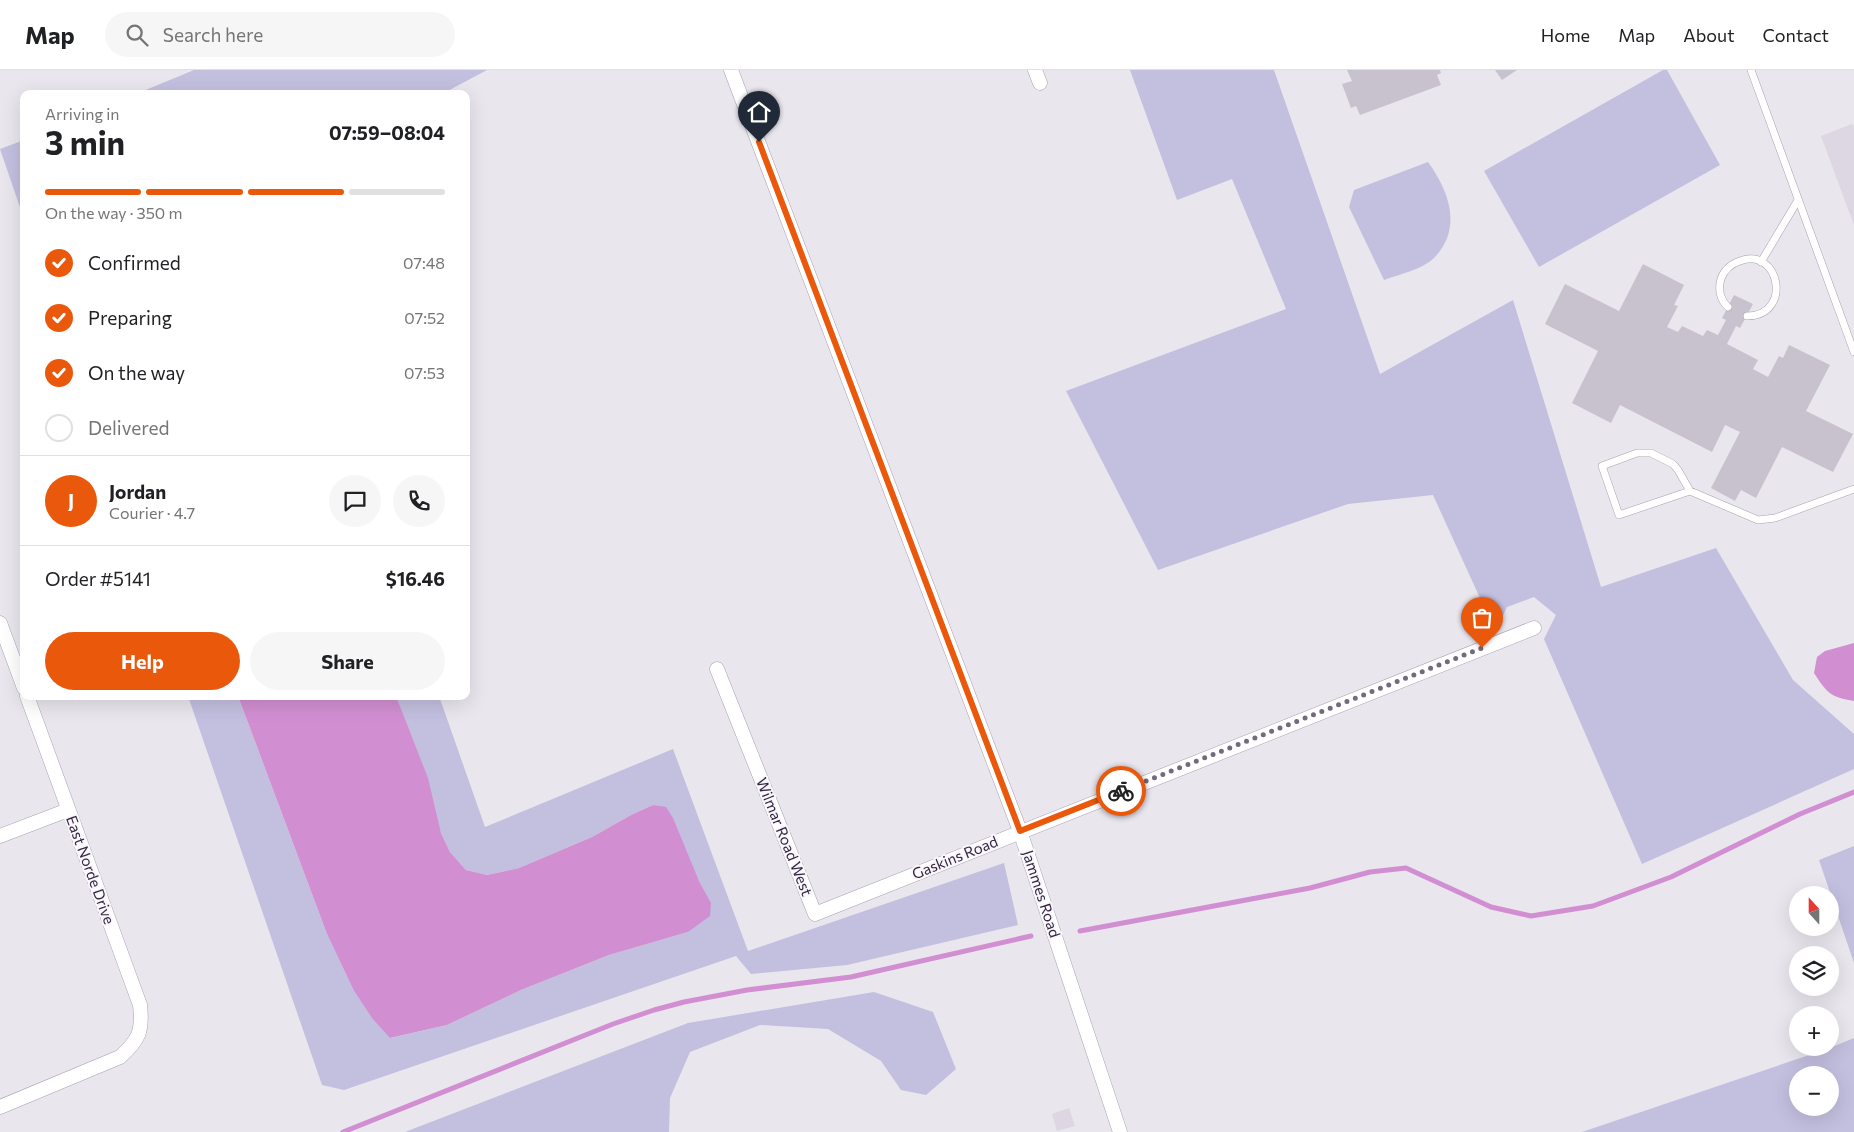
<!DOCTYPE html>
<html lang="en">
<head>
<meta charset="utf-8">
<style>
	body { margin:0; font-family:Commissioner,sans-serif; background:#f6f6f6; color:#202124; height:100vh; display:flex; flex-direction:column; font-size:19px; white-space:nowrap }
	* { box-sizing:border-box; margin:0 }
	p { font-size:16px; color:#757577 }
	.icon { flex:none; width:28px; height:28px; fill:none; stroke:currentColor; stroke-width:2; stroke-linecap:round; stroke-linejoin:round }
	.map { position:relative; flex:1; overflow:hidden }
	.sheet { position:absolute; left:20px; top:20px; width:450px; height:610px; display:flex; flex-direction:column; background:#fff; border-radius:10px; box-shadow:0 5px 20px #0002 }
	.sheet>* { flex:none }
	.needle { width:32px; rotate:339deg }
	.controls { position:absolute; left:1789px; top:816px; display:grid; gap:10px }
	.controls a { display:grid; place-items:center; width:50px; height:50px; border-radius:50%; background:#fff; box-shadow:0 5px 20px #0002; font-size:25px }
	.pin { position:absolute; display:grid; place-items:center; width:42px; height:42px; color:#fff; margin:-51px -21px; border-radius:50% 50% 50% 0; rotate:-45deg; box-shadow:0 0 5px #0007 }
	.pin .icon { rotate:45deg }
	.courier { position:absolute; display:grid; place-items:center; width:50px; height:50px; margin:-25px; border:4px solid #ea580c; border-radius:50%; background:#fff; color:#222; box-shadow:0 1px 6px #0007 }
	.overview em { font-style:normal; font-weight:700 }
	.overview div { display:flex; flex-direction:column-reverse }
	.overview { display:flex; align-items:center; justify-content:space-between; height:85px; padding:0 25px }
	h1 { font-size:32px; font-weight:700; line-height:38px }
	.bar { display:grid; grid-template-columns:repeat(4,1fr); gap:8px 5px; align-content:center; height:60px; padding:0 25px }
	.bar i { height:6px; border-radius:4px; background:#e0e0e0 }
	.bar .current { background:#ea580c }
	.bar p { grid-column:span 4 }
	.line { display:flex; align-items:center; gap:12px; padding:0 25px; border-top:1px solid #e0e0e0 }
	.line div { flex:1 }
	.round { display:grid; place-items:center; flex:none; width:52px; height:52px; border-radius:26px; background:#f6f6f6 }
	ol { padding:0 25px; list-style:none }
	li { display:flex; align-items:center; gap:15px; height:55px }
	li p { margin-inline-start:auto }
	li .icon { padding:5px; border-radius:50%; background:#ea580c; color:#fff; stroke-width:4 }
	li:last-child { color:#757577 }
	li i { width:28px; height:28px; border:2px solid #e0e0e0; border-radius:50% }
	.cta { display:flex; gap:10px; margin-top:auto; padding:10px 25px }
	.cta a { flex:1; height:58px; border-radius:30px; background:#ea580c; color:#fff; font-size:20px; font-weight:700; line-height:58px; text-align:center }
	.cta a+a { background:#f6f6f6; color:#202124 }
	header { display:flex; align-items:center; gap:30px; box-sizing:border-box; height:70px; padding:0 25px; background:#fff; border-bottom:1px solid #e0e0e0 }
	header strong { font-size:24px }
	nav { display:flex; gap:28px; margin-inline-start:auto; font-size:18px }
	.search { width:350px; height:45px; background:#f6f6f6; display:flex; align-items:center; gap:12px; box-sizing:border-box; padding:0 18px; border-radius:28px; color:#757577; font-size:19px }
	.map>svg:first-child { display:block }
</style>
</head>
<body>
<header>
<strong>Map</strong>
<div class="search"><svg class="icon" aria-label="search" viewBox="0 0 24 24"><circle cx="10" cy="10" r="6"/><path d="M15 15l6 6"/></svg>Search here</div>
<nav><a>Home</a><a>Map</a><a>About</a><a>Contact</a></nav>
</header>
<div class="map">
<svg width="1854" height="1062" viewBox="0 0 1854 1062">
	<rect width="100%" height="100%" fill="#e9e6ee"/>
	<g fill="#dcd7e2">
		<polygon points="1852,54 1854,56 1854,155 1821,66"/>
		<polygon points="1069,1038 1075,1056 1057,1061 1052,1044"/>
	</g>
	<g fill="#c3bfdf" fill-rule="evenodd">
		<polygon points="194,0 487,0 442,24 136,24"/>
		<polygon points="1130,0 1274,0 1380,304 1513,230 1601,517 1716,478 1793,610 1854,664 1854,699 1642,794 1544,569 1556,545 1534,527 1507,537 1495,561 1433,425 1348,434 1158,500 1066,321 1286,239 1232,109 1177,130"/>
		<polygon points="1663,0 1667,0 1720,95 1539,197 1484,101"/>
		<polygon points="24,70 24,149 0,79"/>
		<path d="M1428 92C1449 121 1463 158 1434 188 1421 200 1400 204 1384 210L1349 137 1354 120Z"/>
		<polygon points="188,626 238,626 327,864 353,919 391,968 447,955 521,920 609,885 688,862 711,834 699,811 653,735 631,745 592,767 519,798 487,805 466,800 450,782 441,763 409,661 396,626 439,626 485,757 673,679 748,881 1004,793 1018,855 847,895 751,904 736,886 344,1020 322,1015"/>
		<polygon points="1854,776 1854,893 1819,790"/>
		<polygon points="874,922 933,942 956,999 926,1025 901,1020 881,991 828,959 760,955 690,982 670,1028 669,1062 405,1062 688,953"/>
		<path d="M1854 968V1062H1582L1830 978ZM1798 1005H1830V1038H1798Z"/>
	</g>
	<g fill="#d18fd2">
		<path d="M1854 573V631C1830 627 1827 623 1814 603L1817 587 1825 581Z"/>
		<polygon points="238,626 396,626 428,708 441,763 450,782 466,800 487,805 519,798 592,767 631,745 653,735 666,737 673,748 699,811 711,833 710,846 688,862 609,885 521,920 447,955 390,968 372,948 353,919 327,864"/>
	</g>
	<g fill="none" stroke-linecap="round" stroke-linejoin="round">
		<g stroke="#d18fd2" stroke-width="5">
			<polyline points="1080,861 1310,818 1370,802 1406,798 1491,837 1531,846 1593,836 1671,807 1800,744 1854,722"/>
			<polyline points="343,1062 613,954 654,940 684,932 747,920 851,907 1031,866"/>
		</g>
	</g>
	<g fill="#c8c2cf">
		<polygon points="1347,0 1440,0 1441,3 1437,5 1441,15 1360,45 1356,36 1351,38 1342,14 1352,11"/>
		<polygon points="1495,0 1517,0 1502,10"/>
		<polygon points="1643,194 1684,215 1674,235 1678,236 1667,257 1678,262 1682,256 1703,266 1707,260 1718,265 1726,250 1722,248 1734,225 1753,234 1740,258 1736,256 1727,274 1758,290 1753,299 1768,307 1779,286 1783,288 1789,275 1830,295 1806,341 1853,364 1833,402 1782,377 1756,428 1741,420 1735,431 1711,418 1740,362 1725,355 1712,382 1620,335 1611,353 1572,333 1598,281 1545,254 1565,214 1619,241"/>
	</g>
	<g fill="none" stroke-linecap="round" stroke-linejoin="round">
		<g stroke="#a8a1b0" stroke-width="8">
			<g id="service">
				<polyline points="1751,0 1854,282"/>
				<polyline points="1761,192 1798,130"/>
				<path d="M1728 237C1720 230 1718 219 1721 209 1724 200 1731 194 1740 191 1780 176 1793 246 1747 246"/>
				<polyline points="1690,421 1619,445 1602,396 1637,383 1651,383 1673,394 1678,400 1690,421 1758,450 1775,448 1854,419"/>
			</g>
		</g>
		<g stroke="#a8a1b0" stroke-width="15">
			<g id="minor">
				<polyline points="1035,0 1040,13"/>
				<polyline points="0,553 24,618"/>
				<polyline points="717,599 815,844 1534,558"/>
				<polyline points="0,766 68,740"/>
				<path d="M0 1037 120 987C139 970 143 961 140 935L27 626"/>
			</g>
		</g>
		<g stroke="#a8a1b0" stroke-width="15">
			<polyline id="tertiary" points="731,0 1020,761 1120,1062"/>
		</g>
		<use href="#service" stroke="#fff" stroke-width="7"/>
		<use href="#minor" stroke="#fff" stroke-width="14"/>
		<use href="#tertiary" stroke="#fff" stroke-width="14"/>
	</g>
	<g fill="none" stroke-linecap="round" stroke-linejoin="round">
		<polyline stroke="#74697e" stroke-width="5" stroke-dasharray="0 9" points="1121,721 1482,578"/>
		<polyline stroke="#ea580c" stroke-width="6" points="759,72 1020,761 1121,721"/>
	</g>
	<g text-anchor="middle" stroke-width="4" stroke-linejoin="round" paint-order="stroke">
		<g font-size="15" fill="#352541" stroke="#f8f7fb">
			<text transform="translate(784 767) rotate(68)" y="5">Wilmar Road West</text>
			<text transform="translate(955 788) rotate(-22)" y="5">Gaskins Road</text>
			<text transform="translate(90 800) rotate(70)" y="5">East Norde Drive</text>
			<text transform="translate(1041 824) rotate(72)" y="5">Jammes Road</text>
		</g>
	</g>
</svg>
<div class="controls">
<a><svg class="needle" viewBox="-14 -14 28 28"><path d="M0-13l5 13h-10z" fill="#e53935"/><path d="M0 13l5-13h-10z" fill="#757577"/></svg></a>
<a><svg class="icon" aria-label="layers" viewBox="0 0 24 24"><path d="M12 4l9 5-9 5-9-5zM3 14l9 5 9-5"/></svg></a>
<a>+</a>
<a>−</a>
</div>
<div class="pin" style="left:1482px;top:578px;background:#ea580c"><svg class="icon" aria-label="bag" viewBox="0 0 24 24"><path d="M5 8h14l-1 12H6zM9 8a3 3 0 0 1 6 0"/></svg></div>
<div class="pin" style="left:759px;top:72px;background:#1f2937"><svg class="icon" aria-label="home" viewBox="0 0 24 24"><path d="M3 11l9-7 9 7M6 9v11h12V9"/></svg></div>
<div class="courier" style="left:1121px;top:721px"><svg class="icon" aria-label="bike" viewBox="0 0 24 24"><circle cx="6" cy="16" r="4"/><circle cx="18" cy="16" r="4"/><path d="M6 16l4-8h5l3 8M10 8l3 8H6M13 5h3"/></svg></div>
<section class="sheet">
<div class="overview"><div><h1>3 min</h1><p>Arriving in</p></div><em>07:59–08:04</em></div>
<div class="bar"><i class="current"></i><i class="current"></i><i class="current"></i><i></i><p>On the way · 350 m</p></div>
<ol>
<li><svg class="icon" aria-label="check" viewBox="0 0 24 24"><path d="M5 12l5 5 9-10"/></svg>Confirmed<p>07:48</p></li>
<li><svg class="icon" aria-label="check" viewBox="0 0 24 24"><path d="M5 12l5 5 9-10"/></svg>Preparing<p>07:52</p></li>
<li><svg class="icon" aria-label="check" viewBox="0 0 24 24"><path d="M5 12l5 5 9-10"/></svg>On the way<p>07:53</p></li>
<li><i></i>Delivered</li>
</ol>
<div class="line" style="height:90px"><b class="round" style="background:#ea580c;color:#fff">J</b><div><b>Jordan</b><p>Courier · 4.7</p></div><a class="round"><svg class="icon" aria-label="chat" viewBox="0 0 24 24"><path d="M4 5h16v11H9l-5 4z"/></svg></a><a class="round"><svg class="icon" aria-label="phone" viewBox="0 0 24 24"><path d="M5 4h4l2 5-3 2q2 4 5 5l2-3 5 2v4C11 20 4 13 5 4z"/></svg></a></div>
<div class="line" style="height:65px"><div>Order #5141</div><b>$16.46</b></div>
<div class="cta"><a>Help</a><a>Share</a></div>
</section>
</div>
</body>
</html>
